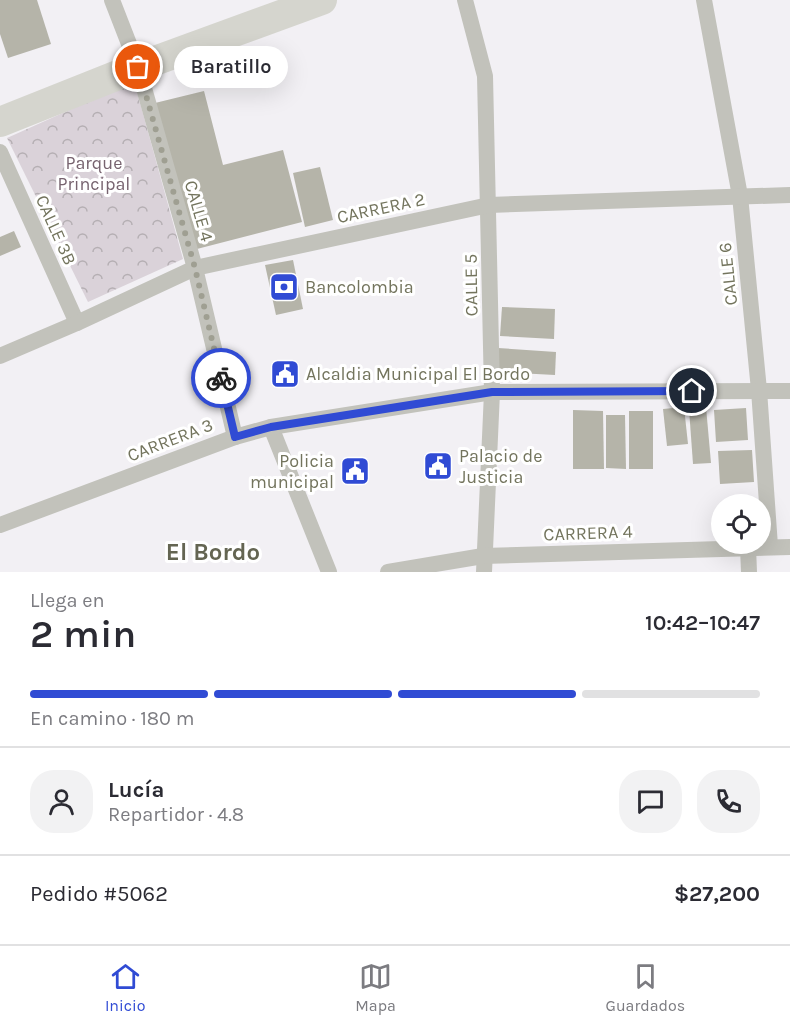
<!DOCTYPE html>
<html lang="es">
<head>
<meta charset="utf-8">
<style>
	body { margin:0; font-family:Karla,sans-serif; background:#f2f2f3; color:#2b2b33; height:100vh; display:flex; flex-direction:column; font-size:22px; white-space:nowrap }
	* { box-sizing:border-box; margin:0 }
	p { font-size:20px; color:#7c7c81 }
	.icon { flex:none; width:33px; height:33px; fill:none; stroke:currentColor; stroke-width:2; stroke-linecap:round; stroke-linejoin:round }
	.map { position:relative; height:572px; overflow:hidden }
	.sheet { display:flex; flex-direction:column; background:#fff; flex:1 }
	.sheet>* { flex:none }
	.tools { position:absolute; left:711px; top:494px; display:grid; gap:12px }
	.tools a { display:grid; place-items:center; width:60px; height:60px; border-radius:50%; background:#fff; box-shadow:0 6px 24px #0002; font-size:30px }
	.pin { position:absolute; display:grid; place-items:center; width:51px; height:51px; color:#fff; margin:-26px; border:3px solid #fff; border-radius:50%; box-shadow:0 2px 6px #0007 }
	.courier { position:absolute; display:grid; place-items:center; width:60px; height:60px; margin:-30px; border:4px solid #304bd4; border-radius:50%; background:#fff; color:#222; box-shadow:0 2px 8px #0007 }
	.bubble { position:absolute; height:42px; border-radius:21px; background:#fff; box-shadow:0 6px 24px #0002; font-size:20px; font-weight:600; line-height:42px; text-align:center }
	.head em { font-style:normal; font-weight:600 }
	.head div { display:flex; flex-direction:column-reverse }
	.head { display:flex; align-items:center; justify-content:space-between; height:102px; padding:0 30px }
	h1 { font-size:39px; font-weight:600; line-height:45px }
	.bar { display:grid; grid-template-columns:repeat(4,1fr); gap:9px 6px; align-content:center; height:72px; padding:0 30px }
	.bar i { height:8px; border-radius:4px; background:#e1e1e2 }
	.bar .on { background:#304bd4 }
	.bar p { grid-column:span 4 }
	.line { display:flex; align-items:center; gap:15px; padding:0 30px; border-top:2px solid #e1e1e2 }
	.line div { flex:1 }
	.round { display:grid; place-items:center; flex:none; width:63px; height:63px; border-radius:24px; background:#f2f2f3 }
	.tab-bar { display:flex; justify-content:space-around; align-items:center; height:84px; border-top:2px solid #e1e1e2; background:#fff; font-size:16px; color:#7c7c81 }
	.tab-bar a { display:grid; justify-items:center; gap:3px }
	.tab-bar .on { color:#304bd4 }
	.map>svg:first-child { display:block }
</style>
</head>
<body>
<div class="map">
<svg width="790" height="572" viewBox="0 0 790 572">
	<defs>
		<pattern id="park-crowns" width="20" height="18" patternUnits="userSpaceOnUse" patternTransform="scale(1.5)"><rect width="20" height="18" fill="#dad2d9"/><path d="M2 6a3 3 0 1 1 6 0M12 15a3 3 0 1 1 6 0" fill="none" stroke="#b5afb3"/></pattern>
	</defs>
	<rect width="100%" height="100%" fill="#f2f0f4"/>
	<polygon fill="url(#park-crowns)" points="134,81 183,259 88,302 7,138"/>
	<g fill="#b5b4a9">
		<polygon points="0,0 37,0 51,44 8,58 0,34"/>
		<polygon points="204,91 223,165 283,150 302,222 193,250 155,103"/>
		<polygon points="320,167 333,220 305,227 293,173"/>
		<polygon points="14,231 21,247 0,256 0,237"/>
		<polygon points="293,260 303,309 276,315 265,265"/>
		<polygon points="502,307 555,309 554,339 500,336"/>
		<polygon points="498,348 556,352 555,375 497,372"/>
		<polygon points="684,407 688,444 667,446 663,409"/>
		<polygon points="706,407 711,463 693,464 689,409"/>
		<polygon points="746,408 748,440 716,442 714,410"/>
		<polygon points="573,410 603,411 604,469 573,469"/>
		<rect x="629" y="411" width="24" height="58"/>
		<polygon points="606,415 625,415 626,469 606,468"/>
		<polygon points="752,450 754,482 720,484 718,451"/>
	</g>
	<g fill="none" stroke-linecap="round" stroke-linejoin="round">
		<g stroke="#c2c2bb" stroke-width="16">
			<polyline points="112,0 138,67 195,268 235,437"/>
			<polyline points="465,0 485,76 492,392 484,572"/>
			<polyline points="704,0 740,196 759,390 770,546"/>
			<polyline points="0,152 77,323"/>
			<polyline points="0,356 77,323 195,268 489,205 790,195"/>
			<polyline points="271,427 329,572"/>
			<polyline points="0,525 235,437 271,427 492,392 790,391"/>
			<polyline points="748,547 749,572"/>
			<polyline points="388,572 483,556 790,547"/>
		</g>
		<polyline stroke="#d5d5ce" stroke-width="30" points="0,122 138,67 322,0"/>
	</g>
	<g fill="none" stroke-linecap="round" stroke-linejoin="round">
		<polyline stroke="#9f9f92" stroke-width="6" stroke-dasharray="0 10.8" points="138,67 195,268 221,378"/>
		<polyline stroke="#304bd4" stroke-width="8" points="221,378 235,437 271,427 492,392 692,391"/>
	</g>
	<defs>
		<g id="bank-square" transform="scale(1.5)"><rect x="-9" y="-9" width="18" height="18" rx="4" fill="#304bd4" stroke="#fff"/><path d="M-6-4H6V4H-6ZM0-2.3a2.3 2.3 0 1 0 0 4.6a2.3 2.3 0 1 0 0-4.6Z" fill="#fff"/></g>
		<g id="civic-square" transform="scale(1.5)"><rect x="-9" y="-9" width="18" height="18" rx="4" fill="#304bd4" stroke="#fff"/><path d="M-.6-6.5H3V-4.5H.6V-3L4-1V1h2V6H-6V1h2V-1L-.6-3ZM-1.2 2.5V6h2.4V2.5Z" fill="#fff"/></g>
	</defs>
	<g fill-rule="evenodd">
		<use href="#bank-square" x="284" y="287"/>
		<use href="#civic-square" x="285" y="374"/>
		<use href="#civic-square" x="438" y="466"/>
		<use href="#civic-square" x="355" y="471"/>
	</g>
	<g text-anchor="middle" stroke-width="6" stroke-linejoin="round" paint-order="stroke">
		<g font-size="18" fill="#77636f" stroke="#fff">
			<text x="94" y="169">Parque<tspan x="94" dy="21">Principal</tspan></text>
		</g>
		<g font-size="18" fill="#73745d" stroke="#fff">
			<text transform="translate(381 208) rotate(-12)" y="6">CARRERA 2</text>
			<text transform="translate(199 211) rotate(74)" y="6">CALLE 4</text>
			<text transform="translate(56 230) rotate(66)" y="6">CALLE 3B</text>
			<text transform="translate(728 274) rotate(-96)" y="6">CALLE 6</text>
			<text transform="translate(471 285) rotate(-91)" y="6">CALLE 5</text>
			<text transform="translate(170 440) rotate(-21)" y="6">CARRERA 3</text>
			<text transform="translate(588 533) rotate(-2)" y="6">CARRERA 4</text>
		</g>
		<g font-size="18" fill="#73745d" stroke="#fff" text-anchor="start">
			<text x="305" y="293">Bancolombia</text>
			<text x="306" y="380">Alcaldia Municipal El Bordo</text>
			<text x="459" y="462">Palacio de<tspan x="459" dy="21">Justicia</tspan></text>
			<text x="334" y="467" text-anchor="end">Policia<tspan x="334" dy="21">municipal</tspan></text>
		</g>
		<g font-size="24" font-weight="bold" fill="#646552" stroke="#fff">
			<text x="213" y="560">El Bordo</text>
		</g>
	</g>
</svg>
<div class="tools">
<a><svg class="icon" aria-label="locate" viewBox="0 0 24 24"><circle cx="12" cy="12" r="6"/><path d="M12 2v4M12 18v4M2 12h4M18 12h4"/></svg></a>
</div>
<div class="pin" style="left:138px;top:67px;background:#ea580c"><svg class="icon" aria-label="bag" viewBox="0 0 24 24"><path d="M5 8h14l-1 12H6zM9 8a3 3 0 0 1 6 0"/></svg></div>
<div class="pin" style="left:692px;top:391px;background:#1f2937"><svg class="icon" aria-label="home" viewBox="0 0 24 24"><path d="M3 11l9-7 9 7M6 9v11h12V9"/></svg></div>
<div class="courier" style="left:221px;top:378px"><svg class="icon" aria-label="bike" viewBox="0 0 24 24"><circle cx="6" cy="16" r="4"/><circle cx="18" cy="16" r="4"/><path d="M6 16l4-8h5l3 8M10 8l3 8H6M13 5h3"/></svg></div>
<div class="bubble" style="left:174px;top:46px;width:114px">Baratillo</div>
</div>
<section class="sheet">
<div class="head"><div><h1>2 min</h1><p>Llega en</p></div><em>10:42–10:47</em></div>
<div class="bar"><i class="on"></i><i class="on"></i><i class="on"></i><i></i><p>En camino · 180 m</p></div>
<div class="line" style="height:108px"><a class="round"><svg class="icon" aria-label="person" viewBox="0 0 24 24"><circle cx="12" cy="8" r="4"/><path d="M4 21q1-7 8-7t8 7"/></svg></a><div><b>Lucía</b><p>Repartidor · 4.8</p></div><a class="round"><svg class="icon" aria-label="chat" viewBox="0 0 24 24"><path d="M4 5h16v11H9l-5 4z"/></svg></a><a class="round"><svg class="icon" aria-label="phone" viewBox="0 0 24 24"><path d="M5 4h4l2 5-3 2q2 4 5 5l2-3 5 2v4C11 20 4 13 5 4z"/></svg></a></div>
<div class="line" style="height:78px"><div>Pedido #5062</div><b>$27,200</b></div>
</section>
<nav class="tab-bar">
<a class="on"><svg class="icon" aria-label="home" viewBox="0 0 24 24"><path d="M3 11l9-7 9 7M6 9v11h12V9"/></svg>Inicio</a>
<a><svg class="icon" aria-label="map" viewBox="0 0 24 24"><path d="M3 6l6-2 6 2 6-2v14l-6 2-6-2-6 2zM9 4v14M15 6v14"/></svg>Mapa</a>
<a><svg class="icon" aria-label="saved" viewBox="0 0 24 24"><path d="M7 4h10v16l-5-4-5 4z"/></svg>Guardados</a>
</nav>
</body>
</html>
